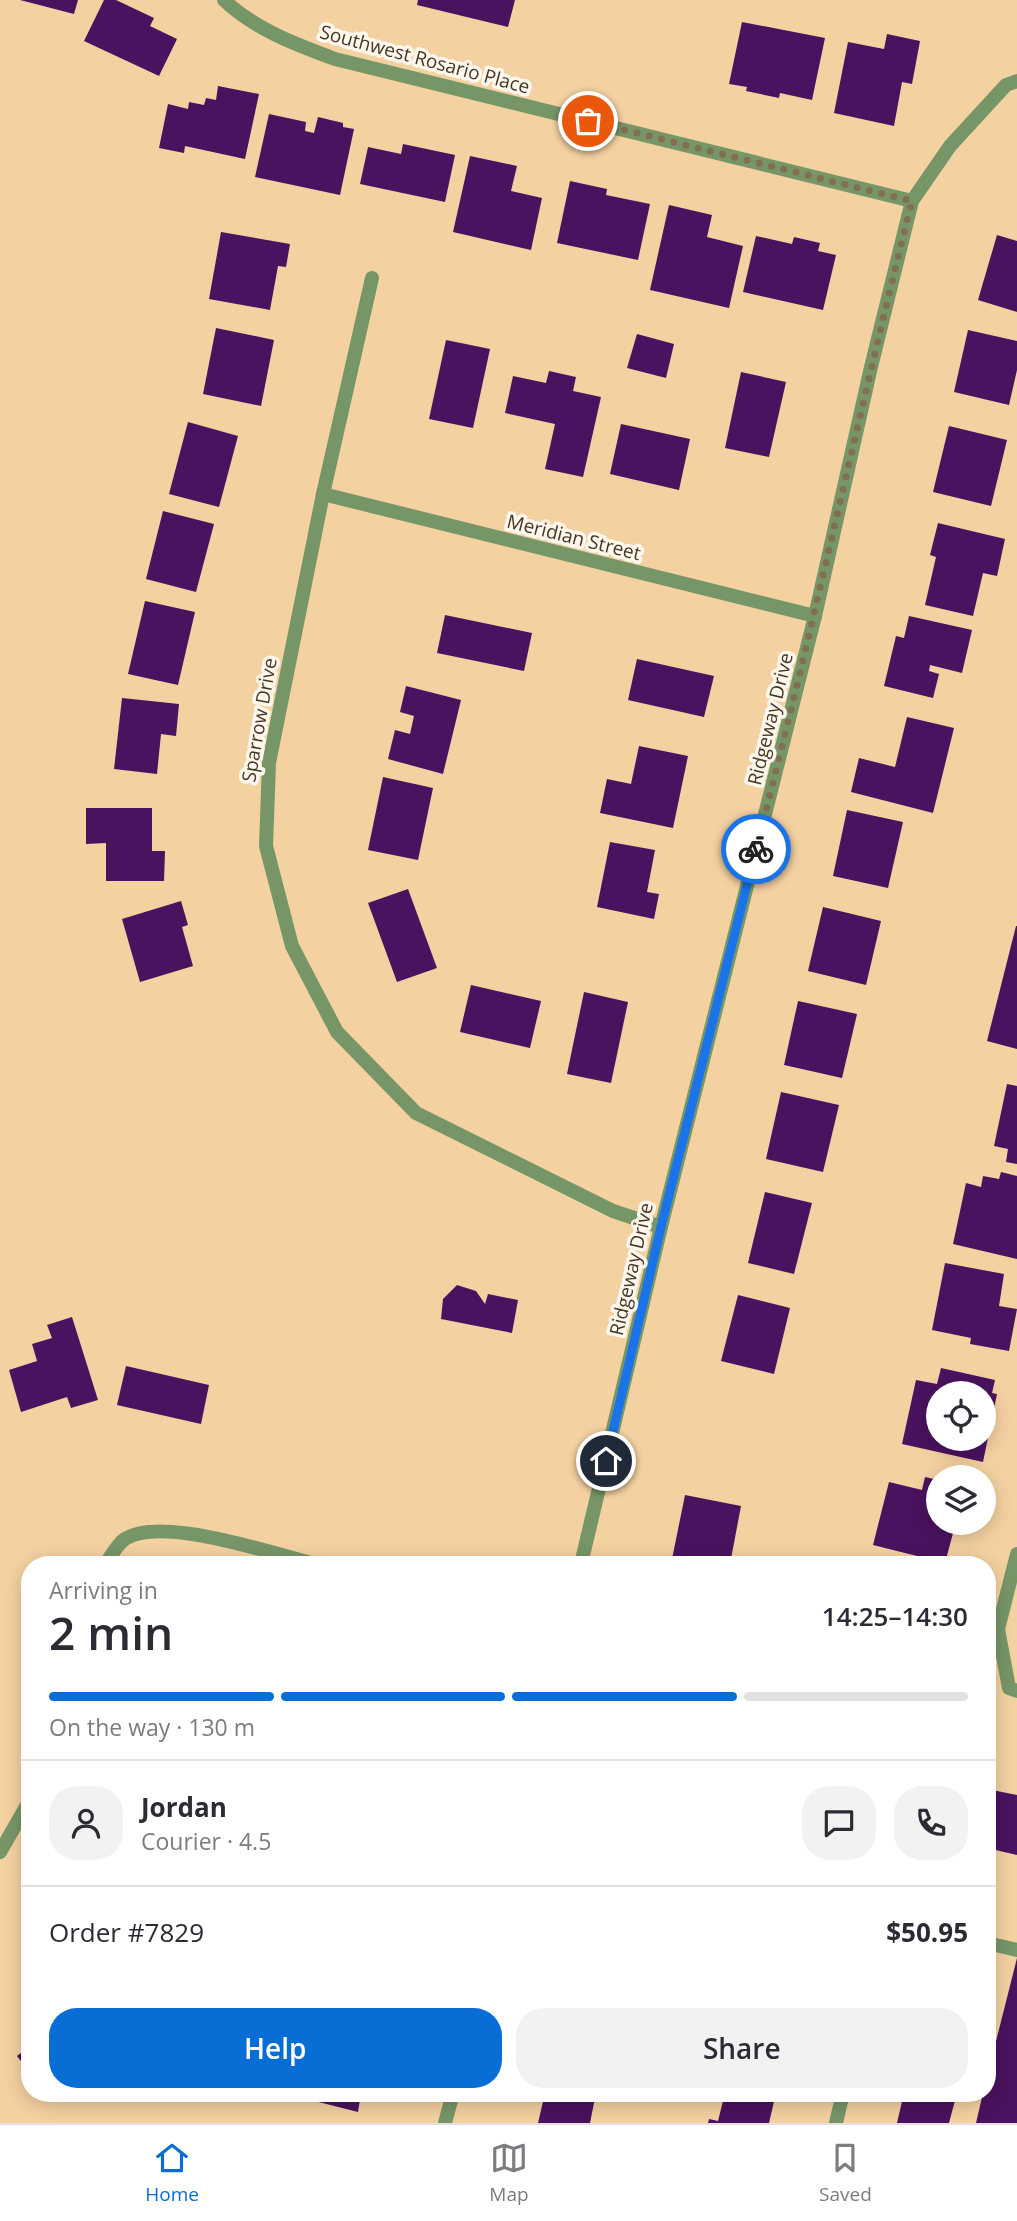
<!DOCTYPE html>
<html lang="en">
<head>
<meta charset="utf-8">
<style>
	body { margin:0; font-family:"Open Sans",sans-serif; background:#f2f2f3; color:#2b2b33; height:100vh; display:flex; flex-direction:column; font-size:26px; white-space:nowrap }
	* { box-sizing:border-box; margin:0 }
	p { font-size:23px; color:#7c7c81 }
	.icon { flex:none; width:38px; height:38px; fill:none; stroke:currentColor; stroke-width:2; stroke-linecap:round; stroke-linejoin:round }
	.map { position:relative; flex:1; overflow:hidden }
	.drawer { position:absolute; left:21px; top:1556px; width:975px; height:546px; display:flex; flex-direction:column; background:#fff; border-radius:28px; box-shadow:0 4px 18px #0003 }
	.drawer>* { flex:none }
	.tools { position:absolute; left:926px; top:1381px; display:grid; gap:14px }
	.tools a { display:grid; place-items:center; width:70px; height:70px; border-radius:50%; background:#fff; box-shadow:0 4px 18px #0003; font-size:35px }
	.pin { position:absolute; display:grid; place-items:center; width:60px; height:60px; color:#fff; margin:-30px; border:4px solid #fff; border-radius:50%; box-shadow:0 2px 7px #0007 }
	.courier { position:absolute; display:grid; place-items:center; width:70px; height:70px; margin:-35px; border:5px solid #1a73e8; border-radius:50%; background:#fff; color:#222; box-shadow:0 2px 9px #0007 }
	.headline em { font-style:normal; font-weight:600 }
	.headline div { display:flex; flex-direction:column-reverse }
	.headline { display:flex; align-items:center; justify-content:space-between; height:119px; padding:0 28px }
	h1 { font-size:46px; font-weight:600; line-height:52px }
	.bar { display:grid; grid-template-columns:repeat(4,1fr); gap:10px 7px; align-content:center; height:84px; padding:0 28px }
	.bar i { height:9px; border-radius:5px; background:#e1e1e2 }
	.bar .active { background:#086ed6 }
	.bar p { grid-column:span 4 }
	.line { display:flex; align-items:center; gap:18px; padding:0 28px; border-top:2px solid #e1e1e2 }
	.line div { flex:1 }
	.round { display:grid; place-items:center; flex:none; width:74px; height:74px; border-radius:28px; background:#f2f2f3 }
	.action { display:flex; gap:14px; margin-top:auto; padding:14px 28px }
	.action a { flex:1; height:80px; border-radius:28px; background:#086ed6; color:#fff; font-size:28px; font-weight:600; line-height:80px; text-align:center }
	.action a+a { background:#f2f2f3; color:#2b2b33 }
	.menu { display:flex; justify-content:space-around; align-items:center; height:98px; border-top:2px solid #e1e1e2; background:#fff; font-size:19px; color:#7c7c81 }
	.menu a { display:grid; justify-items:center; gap:4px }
	.menu .active { color:#086ed6 }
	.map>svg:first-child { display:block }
</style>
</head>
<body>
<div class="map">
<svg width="1017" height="2123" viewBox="0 0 1017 2123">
	<rect width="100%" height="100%" fill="#f4d1a1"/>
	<g fill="#4b125f" fill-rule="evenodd">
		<polygon points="20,0 78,0 74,14"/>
		<polygon points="104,0 116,0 154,18 150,26 177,39 159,76 84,41"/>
		<polygon points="418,0 515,0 508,27 417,5"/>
		<polygon points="742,22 825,38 812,100 780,93 779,98 746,91 747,87 729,84"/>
		<polygon points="887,34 920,41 912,84 902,82 894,126 834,113 848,42 884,49"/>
		<polygon points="218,86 259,94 245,159 185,146 184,153 159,148 168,104 188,109 189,102 204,105 206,98 216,100"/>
		<polygon points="269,114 306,122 305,131 314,133 318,117 343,123 343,127 354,129 340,195 255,177"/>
		<polygon points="403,144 455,155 445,202 360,184 368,147 401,154"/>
		<polygon points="470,156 517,166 511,191 542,198 531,250 453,232"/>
		<polygon points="570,181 607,189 606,195 650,204 638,260 557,243"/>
		<polygon points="669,205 712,215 707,237 743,246 729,308 650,290"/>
		<polygon points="221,232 290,244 286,267 278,266 270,310 209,299"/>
		<polygon points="997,235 1017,241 1017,312 978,300"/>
		<polygon points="756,236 792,244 794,237 820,243 818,251 836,255 823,310 743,292"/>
		<polygon points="216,328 274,340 261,406 203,394"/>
		<polygon points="968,330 1017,341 1017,370 1009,405 954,392"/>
		<polygon points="637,334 674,344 666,378 627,368"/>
		<polygon points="446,340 490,349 473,428 429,419"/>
		<polygon points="549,371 576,377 573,391 601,397 583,477 545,469 555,424 505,413 513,376 546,383"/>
		<polygon points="741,372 786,382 769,457 725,448"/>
		<polygon points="188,422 238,436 219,507 169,494"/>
		<polygon points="621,424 690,439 679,490 610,474"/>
		<polygon points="949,426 1007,440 991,506 933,492"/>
		<polygon points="163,511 214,524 196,592 146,579"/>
		<polygon points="938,523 1005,539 997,576 983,573 973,616 925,605 936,557 930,555"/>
		<polygon points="145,601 195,612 178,685 128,674"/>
		<polygon points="445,615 532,633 524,671 437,653"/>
		<polygon points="909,616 972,630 962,673 930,665 929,671 939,674 933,698 884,686 896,636 904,638"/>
		<polygon points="637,659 714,676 704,717 628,700"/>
		<polygon points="406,686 461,700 443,774 388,759 395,730 410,734 414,716 400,712"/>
		<polygon points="122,698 179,704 176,736 161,734 157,774 114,769"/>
		<polygon points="907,717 954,728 933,813 851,792 859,758 895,767"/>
		<polygon points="639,746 688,756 673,828 600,813 607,779 631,784"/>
		<polygon points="383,777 433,788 418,860 368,850"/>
		<polygon points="86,808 152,808 152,851 165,851 164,881 106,881 106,843 86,844"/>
		<polygon points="847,810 903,822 888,888 833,876"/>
		<polygon points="610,842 655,850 647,892 659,894 654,919 597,907"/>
		<polygon points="408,889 437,968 397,982 368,903"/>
		<polygon points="181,901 188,925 182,927 193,966 140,982 122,919"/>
		<polygon points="823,907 881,921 866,985 808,971"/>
		<polygon points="1016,926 1017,926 1017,1049 987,1041"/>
		<polygon points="471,985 541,1001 530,1048 460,1032"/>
		<polygon points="584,992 628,1002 611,1083 567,1074"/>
		<polygon points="798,1001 857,1014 842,1078 784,1065"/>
		<polygon points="1007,1084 1017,1086 1017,1164 1006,1162 1008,1149 994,1146"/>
		<polygon points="781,1092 839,1105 823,1172 766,1159"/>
		<polygon points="1001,1172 1017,1176 1017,1259 953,1244 966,1183 981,1187 983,1176 999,1179"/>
		<polygon points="765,1192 812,1203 794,1274 748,1263"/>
		<polygon points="945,1263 1004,1274 999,1306 1017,1309 1009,1351 970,1344 971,1338 932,1330"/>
		<polygon points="457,1285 476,1291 485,1304 488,1294 518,1300 512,1333 441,1319 443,1299"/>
		<polygon points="738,1295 790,1308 774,1374 721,1361"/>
		<polygon points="72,1317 98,1400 71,1408 67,1397 21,1412 9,1370 37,1361 32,1344 52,1338 47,1325"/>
		<polygon points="126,1366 209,1385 201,1424 117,1405"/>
		<path d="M941 1368 995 1380 992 1393 997 1394 983 1462 902 1444 916 1380 937 1384ZM938 1393H984V1438H938Z"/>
		<polygon points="925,1477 938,1480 938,1522 956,1522 945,1563 873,1545 889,1482 922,1490"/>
		<polygon points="685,1495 741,1506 730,1564 697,1564 672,1559"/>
		<polygon points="987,1789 1017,1795 1017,1855 987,1848"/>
		<polygon points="1017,1958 1017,2123 976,2123 983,2093 987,2093 987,2077"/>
		<polygon points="30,2046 30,2073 17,2056"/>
		<polygon points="361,2093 358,2112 287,2094 287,2093"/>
		<polygon points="545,2093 596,2093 590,2123 538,2123"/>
		<polygon points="725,2093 776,2093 769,2123 708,2123 709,2119 718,2121"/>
		<polygon points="904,2093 957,2093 949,2123 897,2123"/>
	</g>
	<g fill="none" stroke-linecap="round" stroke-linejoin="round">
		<g stroke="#779668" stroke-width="14">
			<polyline points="987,1943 1017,1950"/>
			<polyline points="836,2123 843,2093"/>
		</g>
		<g stroke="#779668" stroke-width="14">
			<path d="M224 0C254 29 297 45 335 59L912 201"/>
			<polyline points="372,278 323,494 269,763 266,846 292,946 337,1032 416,1113 613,1211 661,1227"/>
			<polyline points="323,494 815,616"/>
			<polyline points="1017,1554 998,1629 1009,1688 1017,1691"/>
			<path d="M105 1564C111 1557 117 1544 125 1539 161 1515 273 1554 315 1564"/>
			<polyline points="581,1564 661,1227 815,616 871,367 912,201 950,146 1006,85 1017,81"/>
			<polyline points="0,1852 30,1800"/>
			<polyline points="445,2123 453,2093"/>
		</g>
	</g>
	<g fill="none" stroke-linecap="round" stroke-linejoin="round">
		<path stroke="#836e50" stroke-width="7" stroke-dasharray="0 12.6" d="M588 121 912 201C858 416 812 634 756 849"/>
		<polyline stroke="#1a73e8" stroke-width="9" points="606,1461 661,1227 756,849"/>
	</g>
	<g text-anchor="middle" stroke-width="7" stroke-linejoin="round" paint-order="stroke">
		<g font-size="19" fill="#463825" stroke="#fef7ee">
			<text transform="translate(425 59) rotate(15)" y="7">Southwest Rosario Place</text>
			<text transform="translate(574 537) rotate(14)" y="7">Meridian Street</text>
			<text transform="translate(770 719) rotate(-76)" y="7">Ridgeway Drive</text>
			<text transform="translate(259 720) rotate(-80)" y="7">Sparrow Drive</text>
			<text transform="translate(631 1269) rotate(-77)" y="7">Ridgeway Drive</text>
		</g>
	</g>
</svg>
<div class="tools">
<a><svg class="icon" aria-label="locate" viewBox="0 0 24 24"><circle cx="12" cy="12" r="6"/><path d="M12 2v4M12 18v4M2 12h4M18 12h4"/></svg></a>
<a><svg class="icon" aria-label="layers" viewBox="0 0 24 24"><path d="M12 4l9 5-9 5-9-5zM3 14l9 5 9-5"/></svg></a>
</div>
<div class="pin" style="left:588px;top:121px;background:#ea580c"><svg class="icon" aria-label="bag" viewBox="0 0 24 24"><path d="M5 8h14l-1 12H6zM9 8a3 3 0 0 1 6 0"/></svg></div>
<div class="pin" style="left:606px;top:1461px;background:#1f2937"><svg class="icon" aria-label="home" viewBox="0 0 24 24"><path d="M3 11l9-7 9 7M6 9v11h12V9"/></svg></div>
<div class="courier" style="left:756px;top:849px"><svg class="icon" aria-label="bike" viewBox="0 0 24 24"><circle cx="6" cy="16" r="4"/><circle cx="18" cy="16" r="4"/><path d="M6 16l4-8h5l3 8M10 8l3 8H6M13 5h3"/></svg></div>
<section class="drawer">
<div class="headline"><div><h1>2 min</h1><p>Arriving in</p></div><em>14:25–14:30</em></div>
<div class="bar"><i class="active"></i><i class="active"></i><i class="active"></i><i></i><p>On the way · 130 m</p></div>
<div class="line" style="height:126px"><a class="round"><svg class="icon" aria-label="person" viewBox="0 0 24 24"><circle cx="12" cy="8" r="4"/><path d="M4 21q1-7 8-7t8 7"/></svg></a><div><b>Jordan</b><p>Courier · 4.5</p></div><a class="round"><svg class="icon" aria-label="chat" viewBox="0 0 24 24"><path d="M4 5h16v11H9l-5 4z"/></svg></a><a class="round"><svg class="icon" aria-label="phone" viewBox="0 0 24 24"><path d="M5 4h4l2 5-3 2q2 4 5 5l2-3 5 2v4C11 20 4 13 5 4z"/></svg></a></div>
<div class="line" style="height:91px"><div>Order #7829</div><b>$50.95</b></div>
<div class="action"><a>Help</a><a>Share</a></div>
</section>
</div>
<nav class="menu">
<a class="active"><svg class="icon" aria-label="home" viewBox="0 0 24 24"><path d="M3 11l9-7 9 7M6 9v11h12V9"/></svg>Home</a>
<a><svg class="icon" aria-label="map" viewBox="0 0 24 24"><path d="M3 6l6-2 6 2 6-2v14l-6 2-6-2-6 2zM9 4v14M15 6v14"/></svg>Map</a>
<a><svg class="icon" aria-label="saved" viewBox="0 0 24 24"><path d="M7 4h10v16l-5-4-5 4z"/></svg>Saved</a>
</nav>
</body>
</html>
